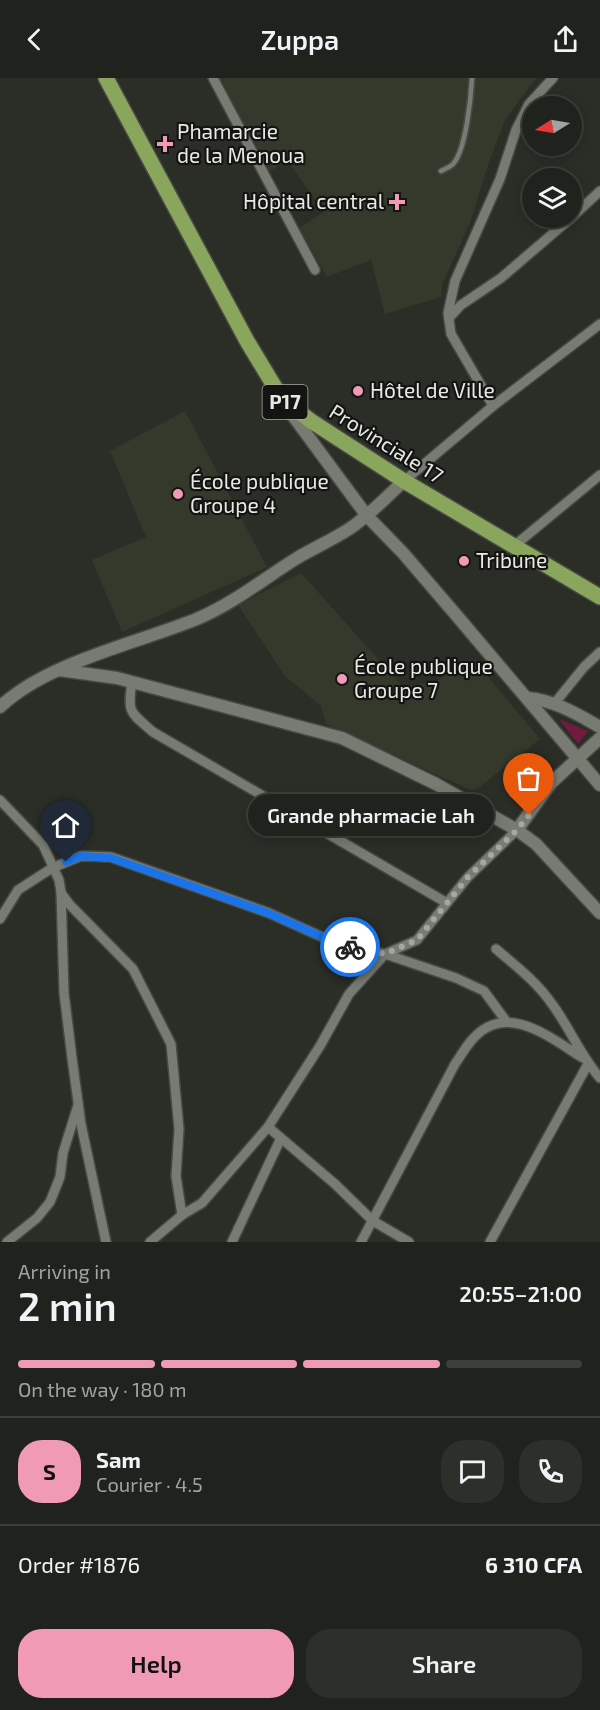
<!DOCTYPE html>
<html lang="en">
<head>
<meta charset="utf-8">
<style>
	body { margin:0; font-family:"Exo 2",sans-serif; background:#2d2f2a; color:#f1f3f6; height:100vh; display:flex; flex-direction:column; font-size:22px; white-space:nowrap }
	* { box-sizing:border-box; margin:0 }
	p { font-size:20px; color:#a2a4a4 }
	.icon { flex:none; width:33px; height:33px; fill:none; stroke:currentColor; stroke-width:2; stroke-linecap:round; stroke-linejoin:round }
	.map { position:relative; height:1164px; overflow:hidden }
	.drawer { display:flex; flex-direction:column; background:#20221d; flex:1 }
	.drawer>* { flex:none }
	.needle { width:39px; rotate:259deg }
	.fabs { position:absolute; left:522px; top:18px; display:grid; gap:12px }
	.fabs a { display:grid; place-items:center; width:60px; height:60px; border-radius:50%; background:#20221d; box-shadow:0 3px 15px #0003,0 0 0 2px #3d3f3b; font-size:30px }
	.pin { position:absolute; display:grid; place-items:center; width:51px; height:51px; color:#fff; margin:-62px -26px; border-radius:50% 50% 50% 0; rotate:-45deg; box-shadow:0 0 6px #0007 }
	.pin .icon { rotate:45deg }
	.courier { position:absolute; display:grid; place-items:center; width:60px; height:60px; margin:-30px; border:4px solid #1a73e8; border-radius:50%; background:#fff; color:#222; box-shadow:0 2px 8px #0007 }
	.bubble { position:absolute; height:42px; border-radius:21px; background:#20221d; box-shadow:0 3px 15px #0003,0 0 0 2px #3d3f3b; font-size:20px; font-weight:600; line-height:42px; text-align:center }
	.overview em { font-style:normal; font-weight:600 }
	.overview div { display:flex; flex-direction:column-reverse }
	.overview { display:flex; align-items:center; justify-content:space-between; height:102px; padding:0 18px }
	h1 { font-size:39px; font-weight:600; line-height:45px }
	.bar { display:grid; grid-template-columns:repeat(4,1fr); gap:9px 6px; align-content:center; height:72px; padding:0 18px }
	.bar i { height:8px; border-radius:4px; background:#3d3f3b }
	.bar .on { background:#f09ab6 }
	.bar p { grid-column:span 4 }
	.line { display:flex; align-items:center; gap:15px; padding:0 18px; border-top:2px solid #3d3f3b }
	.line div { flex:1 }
	.round { display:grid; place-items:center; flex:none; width:63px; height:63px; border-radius:24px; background:#2d2f2a }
	.action { display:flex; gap:12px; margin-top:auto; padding:12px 18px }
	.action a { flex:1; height:69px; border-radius:24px; background:#f09ab6; color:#111; font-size:24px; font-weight:600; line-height:69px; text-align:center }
	.action a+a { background:#2d2f2a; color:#f1f3f6 }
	header { display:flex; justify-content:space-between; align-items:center; height:78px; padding:0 18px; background:#20221d; font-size:27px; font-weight:600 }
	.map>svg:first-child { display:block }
</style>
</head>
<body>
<header><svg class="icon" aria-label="back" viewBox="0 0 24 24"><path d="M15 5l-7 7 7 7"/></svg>Zuppa<svg class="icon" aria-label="share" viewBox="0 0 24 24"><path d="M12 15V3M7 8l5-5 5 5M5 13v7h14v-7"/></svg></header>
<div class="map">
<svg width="600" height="1164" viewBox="0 0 600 1164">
	<rect width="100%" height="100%" fill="#2b2e27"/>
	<g fill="#34392c">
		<polygon points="217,0 536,0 505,42 489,84 471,142 442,207 441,219 385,236 371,182 327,199 299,150 324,134 287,82 266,96"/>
		<polygon points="185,333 267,489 122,554 92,482 146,459 110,373"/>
		<polygon points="301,495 403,609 428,604 432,607 465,582 474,582 540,661 477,711 470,712 326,646 321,628 285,598 238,527"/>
	</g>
	<polygon fill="#701b3f" points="559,641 588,653 578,666"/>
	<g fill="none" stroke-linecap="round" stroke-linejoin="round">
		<g stroke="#464943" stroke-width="8">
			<path id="service" d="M441 93C445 91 450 89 453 86 466 72 471 19 472 0"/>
		</g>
		<g stroke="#464943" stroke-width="12">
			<g id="minor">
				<polyline points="213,0 315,192"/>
				<polyline points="572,139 600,113"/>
				<polyline points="449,240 461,227 501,200 571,140"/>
				<polyline points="493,328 451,256 448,235 455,203 500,101 516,52 529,26 553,0"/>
				<polyline points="404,403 493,328 600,246"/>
				<polyline points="514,468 600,397"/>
				<path d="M132 604C127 635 130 634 153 654L447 825"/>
				<polyline points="554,626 584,589 600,574"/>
				<polyline points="0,722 43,767 59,802 61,814 64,915 72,980 81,1046 106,1164"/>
				<polyline points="61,815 70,827 133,891 171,966 179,1051 176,1098 182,1137"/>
				<polyline points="0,841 18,812 52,790 81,778 111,779 269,835 320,858 353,870 385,876 456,900 484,913 506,943"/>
				<path d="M496 871C516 888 537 904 552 926 570 950 580 977 600 1000"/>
				<polyline points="268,1049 335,1106 373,1143 409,1164"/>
				<polyline points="7,1164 37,1140 50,1124 60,1099 63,1075 78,1027"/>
				<polyline points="150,1164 182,1137 202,1125 268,1049 320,968 349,916 385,876 417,862 468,799 517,752"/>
				<polyline points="232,1164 281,1060"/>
				<path d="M361 1164 455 986C460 979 465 970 471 963 505 922 549 959 583 980"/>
				<polyline points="490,1164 588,986"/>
			</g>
		</g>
		<g stroke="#464943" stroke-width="15">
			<g id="tertiary">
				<polyline points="285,327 367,438 403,475 457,538 600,707"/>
				<polyline points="59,592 117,600 342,660 436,706 517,752 536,766 600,835"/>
				<path d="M527 620C554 622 577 636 600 649"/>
				<path d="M0 629C47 584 139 565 199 540 234 525 265 500 297 480 314 470 332 462 349 451 369 438 386 419 404 403"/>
				<polyline points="517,752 551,705 600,660"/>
			</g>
		</g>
		<g stroke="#464943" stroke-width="18">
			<polyline id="primary" points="106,0 247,263 282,321 311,343 404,403 600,519"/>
		</g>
		<use href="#service" stroke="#777b72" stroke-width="4.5"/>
		<use href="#minor" stroke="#777b72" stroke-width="9"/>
		<use href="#tertiary" stroke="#777b72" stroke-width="12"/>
		<use href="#primary" stroke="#8aa55c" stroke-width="15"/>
	</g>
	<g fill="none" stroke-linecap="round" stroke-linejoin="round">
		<polyline stroke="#a5a8a2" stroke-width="6" stroke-dasharray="0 10.8" points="350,869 385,876 417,862 468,799 517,752 529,737"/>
		<polyline stroke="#1a73e8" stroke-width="8" points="66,784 81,778 111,780 268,835 320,858 350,869"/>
	</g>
	<g fill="#f09ab6" stroke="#141512" stroke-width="2">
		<path d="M162 57h6v6h6v6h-6v6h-6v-6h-6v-6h6z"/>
		<path d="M394 115h6v6h6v6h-6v6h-6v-6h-6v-6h6z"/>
		<circle cx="358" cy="313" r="6"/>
		<circle cx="178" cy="416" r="6"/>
		<circle cx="464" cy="483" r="6"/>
		<circle cx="342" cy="601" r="6"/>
	</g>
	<g text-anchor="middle" stroke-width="4.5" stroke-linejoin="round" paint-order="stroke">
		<rect fill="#141512" stroke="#a8a9a5" stroke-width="1.5" x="262.5" y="307" width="45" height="34" rx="4.5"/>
		<g font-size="20" font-weight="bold" fill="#e7e9e4">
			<text x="285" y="331">P17</text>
		</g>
		<g font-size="21" fill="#e7e9e4" stroke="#141512" text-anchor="start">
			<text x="177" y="61">Phamarcie<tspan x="177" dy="24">de la Menoua</tspan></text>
			<text x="384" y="131" text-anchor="end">Hôpital central</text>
			<text x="370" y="320">Hôtel de Ville</text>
			<text x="190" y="411">École publique<tspan x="190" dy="24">Groupe 4</tspan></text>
			<text x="476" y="490">Tribune</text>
			<text x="354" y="596">École publique<tspan x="354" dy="24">Groupe 7</tspan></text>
		</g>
		<g font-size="21" fill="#e7e9e4" stroke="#141512">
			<text transform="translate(386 366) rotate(32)" y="7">Provinciale 17</text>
		</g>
	</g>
</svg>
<div class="fabs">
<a><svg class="needle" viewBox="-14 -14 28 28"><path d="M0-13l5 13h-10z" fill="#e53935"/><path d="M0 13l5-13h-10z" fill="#a2a4a4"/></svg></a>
<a><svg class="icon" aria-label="layers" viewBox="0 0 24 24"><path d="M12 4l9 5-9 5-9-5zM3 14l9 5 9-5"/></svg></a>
</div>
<div class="pin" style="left:529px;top:737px;background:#ea580c"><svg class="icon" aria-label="bag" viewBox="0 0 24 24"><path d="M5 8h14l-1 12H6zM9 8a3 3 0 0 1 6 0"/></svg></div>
<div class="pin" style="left:66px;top:784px;background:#1f2937"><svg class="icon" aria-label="home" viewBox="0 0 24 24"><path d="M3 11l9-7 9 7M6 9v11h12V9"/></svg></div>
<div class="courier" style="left:350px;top:869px"><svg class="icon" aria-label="bike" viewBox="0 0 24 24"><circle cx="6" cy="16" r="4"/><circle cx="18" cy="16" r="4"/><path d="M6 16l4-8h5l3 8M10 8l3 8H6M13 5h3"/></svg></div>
<div class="bubble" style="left:248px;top:716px;width:246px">Grande pharmacie Lah</div>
</div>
<section class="drawer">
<div class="overview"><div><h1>2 min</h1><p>Arriving in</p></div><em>20:55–21:00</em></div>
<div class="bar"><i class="on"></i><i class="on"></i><i class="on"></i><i></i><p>On the way · 180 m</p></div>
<div class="line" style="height:108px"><b class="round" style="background:#f09ab6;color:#111">S</b><div><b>Sam</b><p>Courier · 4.5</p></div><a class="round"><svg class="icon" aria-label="chat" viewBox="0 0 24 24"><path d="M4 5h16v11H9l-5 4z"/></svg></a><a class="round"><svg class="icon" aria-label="phone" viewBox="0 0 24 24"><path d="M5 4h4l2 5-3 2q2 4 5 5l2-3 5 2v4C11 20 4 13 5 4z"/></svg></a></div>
<div class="line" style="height:78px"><div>Order #1876</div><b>6 310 CFA</b></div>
<div class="action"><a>Help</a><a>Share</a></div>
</section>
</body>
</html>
